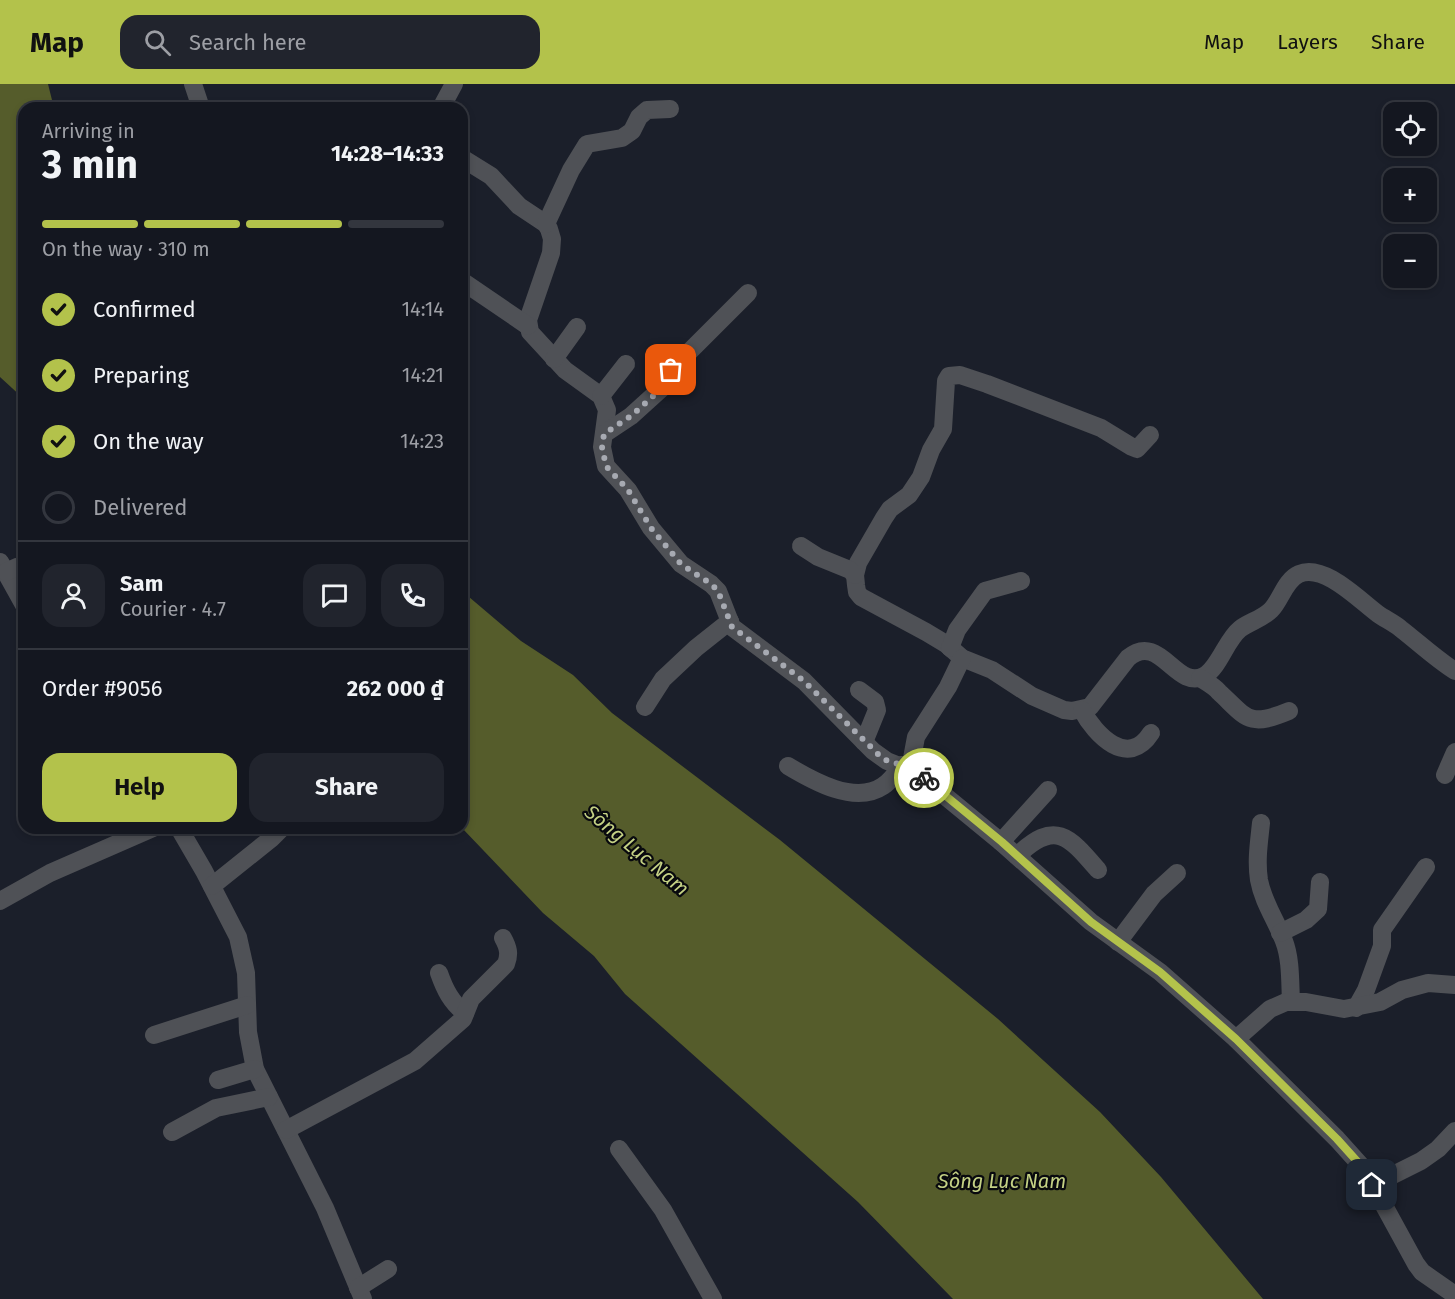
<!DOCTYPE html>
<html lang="en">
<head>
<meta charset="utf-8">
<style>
	body { margin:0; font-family:"Fira Sans",sans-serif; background:#21242d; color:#f1f3f6; height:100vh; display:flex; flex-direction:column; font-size:22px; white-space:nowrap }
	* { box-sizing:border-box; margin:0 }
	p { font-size:20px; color:#9d9fa5 }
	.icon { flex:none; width:33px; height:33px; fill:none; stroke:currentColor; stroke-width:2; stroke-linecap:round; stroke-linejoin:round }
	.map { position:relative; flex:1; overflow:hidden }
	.side { position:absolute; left:18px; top:18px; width:450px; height:732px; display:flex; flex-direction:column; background:#141720; border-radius:18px; box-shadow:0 3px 9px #0003,0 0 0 2px #33363e }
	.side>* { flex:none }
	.tools { position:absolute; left:1383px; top:18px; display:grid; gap:12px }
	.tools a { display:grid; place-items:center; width:54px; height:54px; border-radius:12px; background:#141720; box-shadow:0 3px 9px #0003,0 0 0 2px #33363e; font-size:30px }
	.pin { position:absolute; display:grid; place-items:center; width:51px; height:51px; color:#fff; margin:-26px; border-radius:12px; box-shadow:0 3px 9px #0006 }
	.courier { position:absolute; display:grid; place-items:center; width:60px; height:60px; margin:-30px; border:4px solid #b3c24b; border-radius:50%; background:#fff; color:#222; box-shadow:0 2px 8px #0007 }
	.overview em { font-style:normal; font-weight:700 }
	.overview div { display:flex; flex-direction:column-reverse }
	.overview { display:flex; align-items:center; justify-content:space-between; height:102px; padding:0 24px }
	h1 { font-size:39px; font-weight:700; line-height:45px }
	.bar { display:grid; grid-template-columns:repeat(4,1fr); gap:9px 6px; align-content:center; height:72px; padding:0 24px }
	.bar i { height:8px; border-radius:4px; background:#33363e }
	.bar .current { background:#b3c24b }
	.bar p { grid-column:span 4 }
	.line { display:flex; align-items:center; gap:15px; padding:0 24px; border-top:2px solid #33363e }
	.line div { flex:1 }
	.round { display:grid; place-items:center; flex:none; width:63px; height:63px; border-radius:18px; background:#21242d }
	ol { padding:0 24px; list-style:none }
	li { display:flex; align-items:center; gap:18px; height:66px }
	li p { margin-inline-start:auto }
	li .icon { padding:6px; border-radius:50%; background:#b3c24b; color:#111; stroke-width:4 }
	li:last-child { color:#9d9fa5 }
	li i { width:33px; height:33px; border:3px solid #33363e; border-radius:50% }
	.cta { display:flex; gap:12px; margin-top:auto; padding:12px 24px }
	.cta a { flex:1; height:69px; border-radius:18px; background:#b3c24b; color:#111; font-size:24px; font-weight:700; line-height:69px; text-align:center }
	.cta a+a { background:#21242d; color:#f1f3f6 }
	header { display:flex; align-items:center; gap:36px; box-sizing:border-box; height:84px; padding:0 30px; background:#b3c24b; color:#111 }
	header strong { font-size:28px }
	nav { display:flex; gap:33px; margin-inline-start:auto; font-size:21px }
	.search { width:420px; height:54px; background:#21242d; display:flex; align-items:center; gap:15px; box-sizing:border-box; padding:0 21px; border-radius:18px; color:#9d9fa5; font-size:22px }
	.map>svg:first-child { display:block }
</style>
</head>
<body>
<header>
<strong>Map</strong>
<div class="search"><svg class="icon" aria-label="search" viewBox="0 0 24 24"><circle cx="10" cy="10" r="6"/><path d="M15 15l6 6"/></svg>Search here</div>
<nav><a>Map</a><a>Layers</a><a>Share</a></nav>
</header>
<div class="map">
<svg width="1455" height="1215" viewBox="0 0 1455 1215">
	<rect width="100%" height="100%" fill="#1b1f2a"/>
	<g fill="#555c2b">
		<polygon points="0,0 48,0 54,24 24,24 24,315 0,293"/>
		<polygon points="462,507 521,557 573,591 612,629 780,756 998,935 1100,1028 1161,1093 1263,1215 953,1215 858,1118 625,910 594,872 543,829 462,744"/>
	</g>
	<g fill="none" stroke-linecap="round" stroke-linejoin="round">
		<g stroke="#4f5156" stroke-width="18">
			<polyline points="193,0 201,24"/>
			<polyline points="441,24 454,0"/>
			<polyline points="462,74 491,92 519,122 546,140 549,145 552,155 551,169 528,236 530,248 565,286 601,312 607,326 602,363 606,382 628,406 651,444 681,480 711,500 718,507 732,543 804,597 873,667 887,677 917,689 1001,758 1091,838 1160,888 1236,955 1337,1055 1364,1085 1416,1180 1422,1188 1455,1211"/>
			<polyline points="546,140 571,86 587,60 622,54 632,47 639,33 647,26 670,25"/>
			<polyline points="462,197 528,242"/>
			<polyline points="554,275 577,243"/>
			<polyline points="601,312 626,280"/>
			<polyline points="604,350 631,332 663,303 671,286 748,209"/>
			<path d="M1150 351 1137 365 1132 363 1101 344 987 300 960 291 949 292 946 297 943 345 931 366 921 393 909 411 890 425 884 434 858 479 855 491 856 501 857 508 861 513 926 548 946 560 962 574 992 586 1032 612 1064 626 1072 627 1090 623 1128 574C1160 547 1176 607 1204 592 1219 584 1226 556 1240 545 1249 538 1262 535 1271 526 1281 516 1285 496 1299 490 1324 479 1359 516 1378 530 1385 535 1394 539 1401 545 1419 559 1436 575 1455 587"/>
			<polyline points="801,462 818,473 850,486 855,491"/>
			<polyline points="0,478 24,521"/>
			<polyline points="6,488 17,483 24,482"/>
			<polyline points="950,564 957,546 985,507 1021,497"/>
			<path d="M1200 594C1206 598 1214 602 1219 608 1247 634 1248 644 1289 627"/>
			<polyline points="859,606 875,618 877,626 864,658"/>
			<polyline points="645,623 663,595 696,564 730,537"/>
			<path d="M1082 626C1095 651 1128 685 1151 649"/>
			<path d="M788 682C813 697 855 721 883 702 891 697 896 689 902 681"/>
			<polyline points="910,685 916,653 948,603 962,574"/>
			<polyline points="1445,691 1455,668"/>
			<path d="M1261 739C1259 758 1256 777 1259 796 1263 818 1276 836 1284 857 1291 875 1290 898 1291 918"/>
			<polyline points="179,744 204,787 238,853 246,889 248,948 255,985 325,1124 363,1215"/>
			<polyline points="1001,758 1048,706"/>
			<path d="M1017 772C1055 735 1069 752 1098 786"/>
			<polyline points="212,802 272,754 282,744"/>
			<polyline points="0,817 50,789 153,744"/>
			<polyline points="1280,849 1306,836 1318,825 1320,798"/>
			<polyline points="1118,858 1154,810 1177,789"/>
			<path d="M439 889C445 906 451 918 465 929"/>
			<polyline points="1356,924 1366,906 1382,862 1382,846 1426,783"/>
			<polyline points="154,951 247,921"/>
			<polyline points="1236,955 1270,925 1286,918 1306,918 1344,925 1380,918 1402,906 1428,899 1455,901"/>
			<polyline points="218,996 255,985"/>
			<path d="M286 1046 415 977 463 935 471 915 506 880C510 870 508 863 503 854"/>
			<polyline points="172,1048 216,1024 269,1013"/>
			<polyline points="619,1065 663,1126 713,1215"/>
			<polyline points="1373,1101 1421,1077 1438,1065 1455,1047"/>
			<polyline points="358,1204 388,1185"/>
		</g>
	</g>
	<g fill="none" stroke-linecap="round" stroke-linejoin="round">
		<polyline stroke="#a7aab2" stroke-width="6" stroke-dasharray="0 10.8" points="671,286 663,303 631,332 604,350 602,363 606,382 628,406 651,444 681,480 711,500 718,507 732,543 804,597 883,675 910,684 924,694"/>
		<polyline stroke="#b3c24b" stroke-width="8" points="924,694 1002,758 1091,838 1160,888 1236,955 1337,1055 1364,1085 1372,1101"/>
	</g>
	<g text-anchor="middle" stroke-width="4.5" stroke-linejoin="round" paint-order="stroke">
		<g font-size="20" font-style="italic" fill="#c4d184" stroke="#08090e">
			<text transform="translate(637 766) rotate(40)" y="7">Sông Lục Nam</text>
			<text x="1002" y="1104">Sông Lục Nam</text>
		</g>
	</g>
</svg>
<div class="tools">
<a><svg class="icon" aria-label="locate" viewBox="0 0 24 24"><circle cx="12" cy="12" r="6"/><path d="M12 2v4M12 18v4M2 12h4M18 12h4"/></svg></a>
<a>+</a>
<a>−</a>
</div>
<div class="pin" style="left:671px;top:286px;background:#ea580c"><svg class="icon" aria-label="bag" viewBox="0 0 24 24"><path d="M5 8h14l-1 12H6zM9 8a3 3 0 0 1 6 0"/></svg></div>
<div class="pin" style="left:1372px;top:1101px;background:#1f2937"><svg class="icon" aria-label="home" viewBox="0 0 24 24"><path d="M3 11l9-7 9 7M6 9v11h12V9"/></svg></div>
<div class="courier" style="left:924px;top:694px"><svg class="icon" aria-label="bike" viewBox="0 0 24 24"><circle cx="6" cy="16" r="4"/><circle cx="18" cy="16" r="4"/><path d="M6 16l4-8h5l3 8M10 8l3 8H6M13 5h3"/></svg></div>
<section class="side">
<div class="overview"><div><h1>3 min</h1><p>Arriving in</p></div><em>14:28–14:33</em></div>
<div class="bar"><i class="current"></i><i class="current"></i><i class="current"></i><i></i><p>On the way · 310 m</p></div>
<ol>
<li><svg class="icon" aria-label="check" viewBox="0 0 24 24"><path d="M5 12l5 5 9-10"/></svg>Confirmed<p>14:14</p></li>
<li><svg class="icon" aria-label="check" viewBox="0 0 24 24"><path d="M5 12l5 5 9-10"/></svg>Preparing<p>14:21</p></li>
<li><svg class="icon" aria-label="check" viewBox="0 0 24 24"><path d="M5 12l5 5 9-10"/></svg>On the way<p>14:23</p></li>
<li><i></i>Delivered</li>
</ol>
<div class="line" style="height:108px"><a class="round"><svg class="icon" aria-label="person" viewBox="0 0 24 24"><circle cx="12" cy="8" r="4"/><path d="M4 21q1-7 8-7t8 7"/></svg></a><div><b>Sam</b><p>Courier · 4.7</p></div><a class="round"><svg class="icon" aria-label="chat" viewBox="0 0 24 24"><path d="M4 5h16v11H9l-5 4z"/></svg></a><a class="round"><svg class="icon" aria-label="phone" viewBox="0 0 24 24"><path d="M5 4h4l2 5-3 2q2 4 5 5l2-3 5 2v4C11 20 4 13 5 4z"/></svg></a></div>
<div class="line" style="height:78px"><div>Order #9056</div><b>262 000 ₫</b></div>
<div class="cta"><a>Help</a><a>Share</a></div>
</section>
</div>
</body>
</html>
